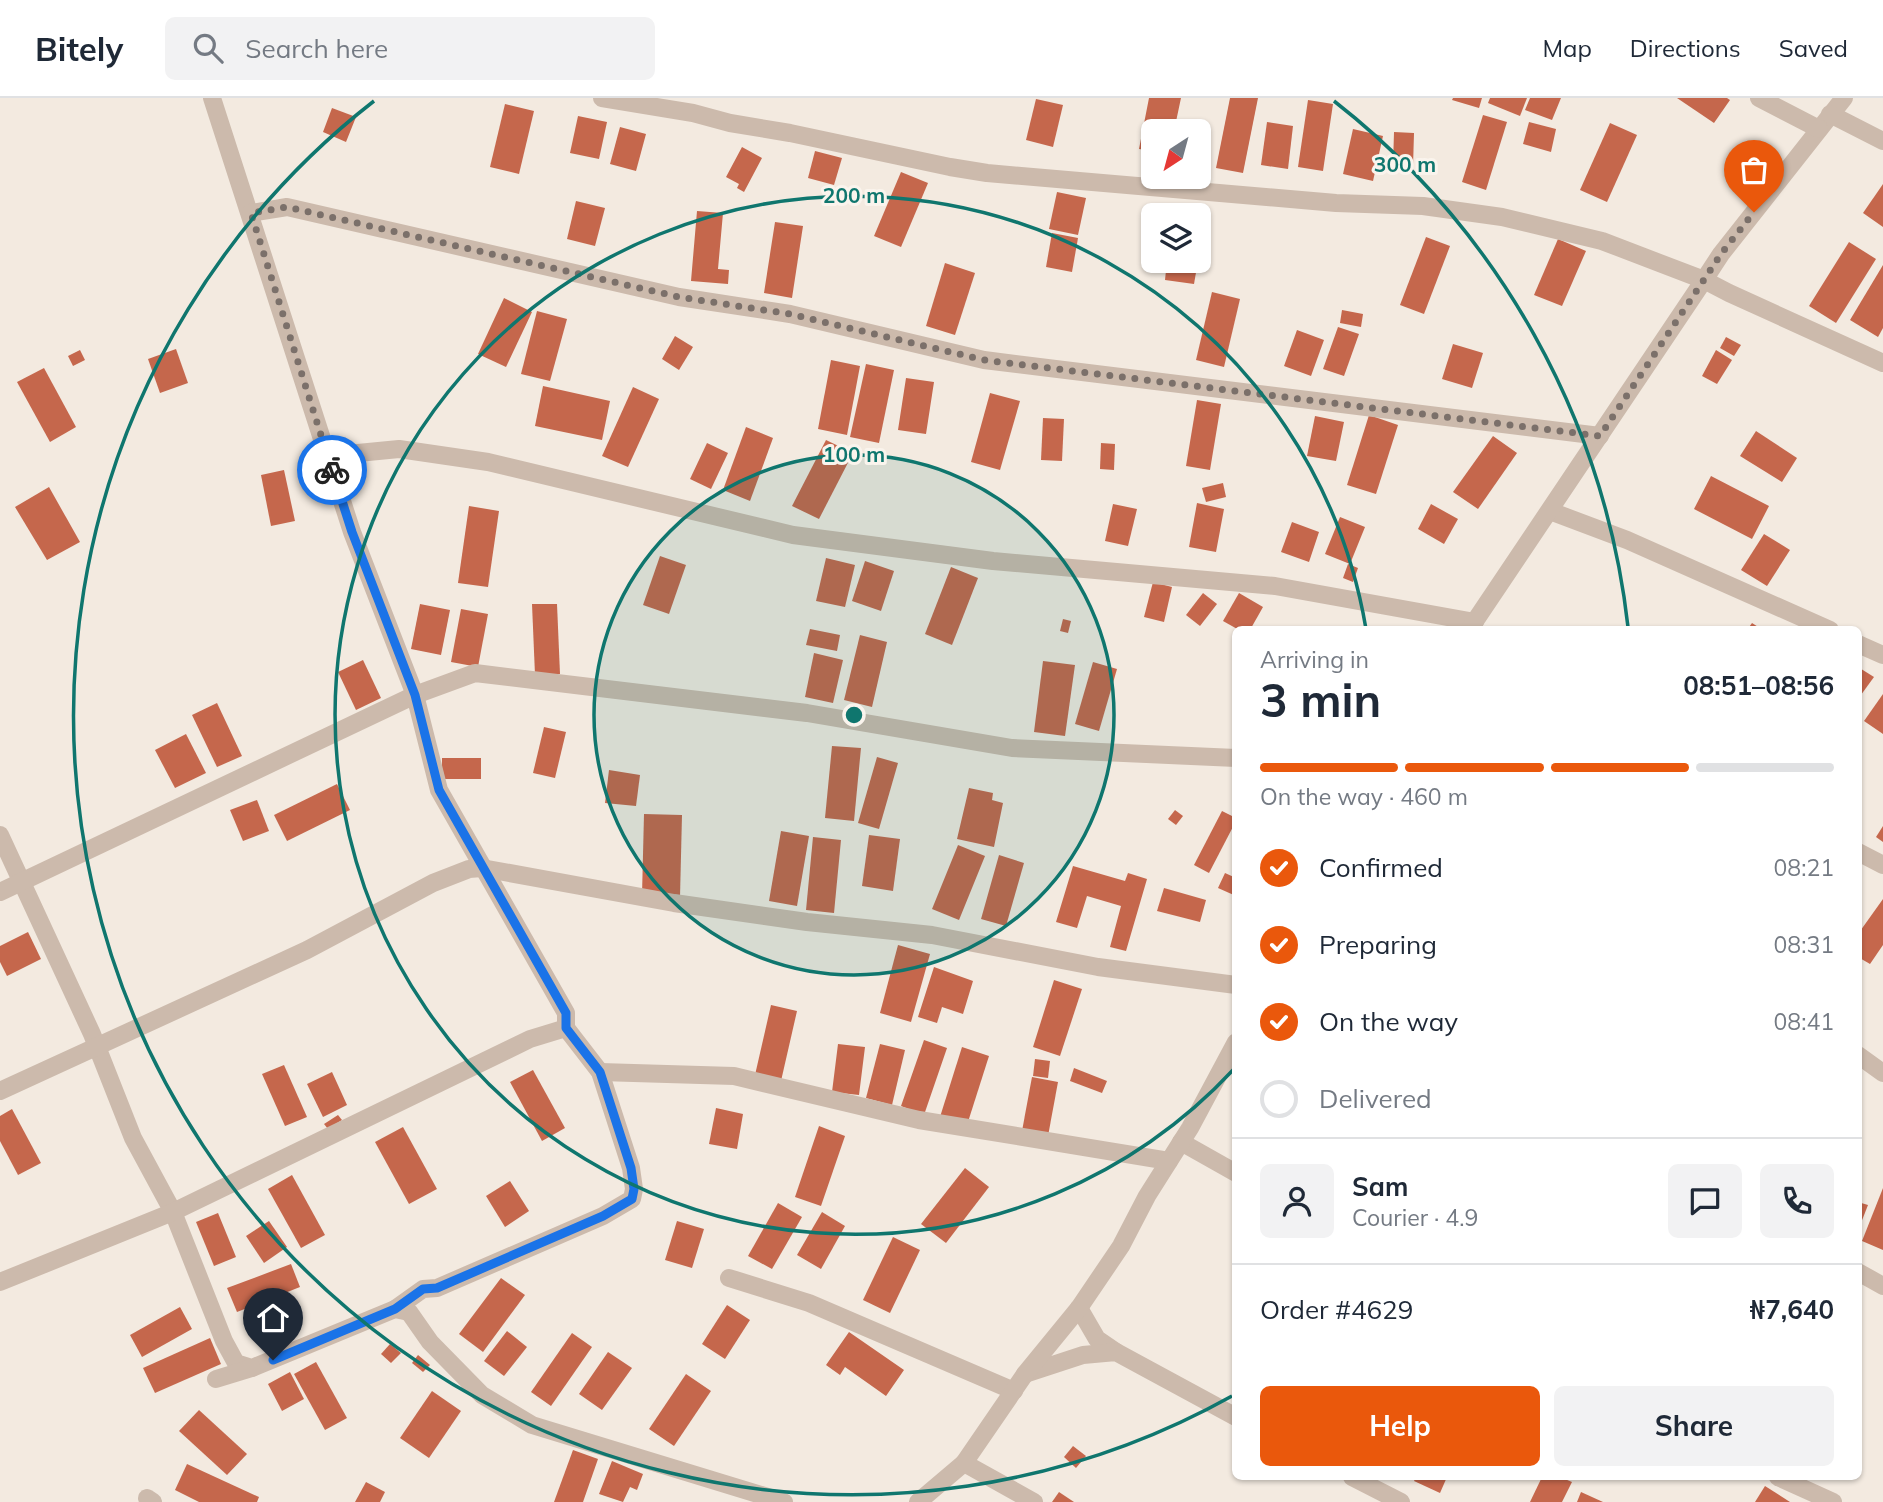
<!DOCTYPE html>
<html lang="en">
<head>
<meta charset="utf-8">
<style>
	body { margin:0; font-family:Mulish,sans-serif; background:#f2f2f3; color:#1f2937; height:100vh; display:flex; flex-direction:column; font-size:26px; white-space:nowrap }
	* { box-sizing:border-box; margin:0 }
	p { font-size:23px; color:#747a83 }
	.icon { flex:none; width:38px; height:38px; fill:none; stroke:currentColor; stroke-width:2; stroke-linecap:round; stroke-linejoin:round }
	.map { position:relative; flex:1; overflow:hidden }
	.drawer { position:absolute; left:1232px; top:528px; width:630px; height:854px; display:flex; flex-direction:column; background:#fff; border-radius:10px; box-shadow:0 2px 5px #0004 }
	.drawer>* { flex:none }
	.needle { width:46px; rotate:216deg }
	.fabs { position:absolute; left:1141px; top:21px; display:grid; gap:14px }
	.fabs a { display:grid; place-items:center; width:70px; height:70px; border-radius:10px; background:#fff; box-shadow:0 2px 5px #0004; font-size:35px }
	.pin { position:absolute; display:grid; place-items:center; width:60px; height:60px; color:#fff; margin:-72px -30px; border-radius:50% 50% 50% 0; rotate:-45deg; box-shadow:0 0 7px #0007 }
	.pin .icon { rotate:45deg }
	.courier { position:absolute; display:grid; place-items:center; width:70px; height:70px; margin:-35px; border:5px solid #1a73e8; border-radius:50%; background:#fff; color:#222; box-shadow:0 2px 9px #0007 }
	.headline em { font-style:normal; font-weight:700 }
	.headline div { display:flex; flex-direction:column-reverse }
	.headline { display:flex; align-items:center; justify-content:space-between; height:119px; padding:0 28px }
	h1 { font-size:46px; font-weight:700; line-height:52px }
	.bar { display:grid; grid-template-columns:repeat(4,1fr); gap:10px 7px; align-content:center; height:84px; padding:0 28px }
	.bar i { height:9px; border-radius:5px; background:#e0e1e3 }
	.bar .active { background:#ea580c }
	.bar p { grid-column:span 4 }
	.line { display:flex; align-items:center; gap:18px; padding:0 28px; border-top:2px solid #e0e1e3 }
	.line div { flex:1 }
	.round { display:grid; place-items:center; flex:none; width:74px; height:74px; border-radius:10px; background:#f2f2f3 }
	ol { padding:0 28px; list-style:none }
	li { display:flex; align-items:center; gap:21px; height:77px }
	li p { margin-inline-start:auto }
	li .icon { padding:7px; border-radius:50%; background:#ea580c; color:#fff; stroke-width:4 }
	li:last-child { color:#747a83 }
	li i { width:38px; height:38px; border:4px solid #e0e1e3; border-radius:50% }
	.button { display:flex; gap:14px; margin-top:auto; padding:14px 28px }
	.button a { flex:1; height:80px; border-radius:10px; background:#ea580c; color:#fff; font-size:28px; font-weight:700; line-height:80px; text-align:center }
	.button a+a { background:#f2f2f3; color:#1f2937 }
	header { display:flex; align-items:center; gap:42px; box-sizing:border-box; height:98px; padding:0 35px; background:#fff; border-bottom:2px solid #e0e1e3 }
	header strong { font-size:33px }
	nav { display:flex; gap:38px; margin-inline-start:auto; font-size:24px }
	.search { width:490px; height:63px; background:#f2f2f3; display:flex; align-items:center; gap:18px; box-sizing:border-box; padding:0 24px; border-radius:10px; color:#747a83; font-size:26px }
	.map>svg:first-child { display:block }
</style>
</head>
<body>
<header>
<strong>Bitely</strong>
<div class="search"><svg class="icon" aria-label="search" viewBox="0 0 24 24"><circle cx="10" cy="10" r="6"/><path d="M15 15l6 6"/></svg>Search here</div>
<nav><a>Map</a><a>Directions</a><a>Saved</a></nav>
</header>
<div class="map">
<svg width="1883" height="1404" viewBox="0 0 1883 1404">
	<rect width="100%" height="100%" fill="#f3eae0"/>
	<g fill="#c5674c">
		<polygon points="1149,0 1181,0 1174,33 1153,33 1153,53 1139,51"/>
		<polygon points="1230,0 1258,0 1243,75 1216,70"/>
		<polygon points="1453,0 1482,0 1479,10 1452,2"/>
		<polygon points="1490,0 1527,0 1520,18 1488,5"/>
		<polygon points="1530,0 1561,0 1552,22 1525,12"/>
		<polygon points="1677,0 1727,0 1730,2 1714,25"/>
		<polygon points="1036,1 1063,7 1053,49 1026,42"/>
		<polygon points="1308,2 1333,6 1323,73 1298,69"/>
		<polygon points="505,6 534,13 519,76 490,69"/>
		<polygon points="332,10 356,19 346,44 323,34"/>
		<polygon points="1483,17 1507,24 1486,92 1462,84"/>
		<polygon points="578,18 607,24 599,61 570,55"/>
		<polygon points="1267,24 1293,28 1288,71 1261,67"/>
		<polygon points="1529,24 1556,31 1551,54 1523,46"/>
		<polygon points="1610,25 1637,37 1607,104 1580,92"/>
		<polygon points="620,29 646,36 636,73 610,66"/>
		<polygon points="1353,31 1383,38 1373,83 1343,76"/>
		<polygon points="1394,34 1414,35 1413,69 1393,68"/>
		<polygon points="742,49 762,60 744,94 737,90 739,86 726,79"/>
		<polygon points="815,53 842,60 834,87 808,80"/>
		<polygon points="901,74 928,85 901,149 874,138"/>
		<polygon points="1883,86 1883,129 1863,115"/>
		<polygon points="1057,94 1086,100 1078,137 1049,131"/>
		<polygon points="576,103 605,110 595,148 567,141"/>
		<polygon points="697,113 723,115 718,171 729,172 728,186 691,183"/>
		<polygon points="1199,119 1204,119 1200,142 1199,142"/>
		<polygon points="775,124 803,128 792,200 764,195"/>
		<polygon points="1052,135 1078,140 1072,174 1046,169"/>
		<polygon points="1426,139 1450,148 1424,216 1400,207"/>
		<polygon points="1558,141 1586,153 1562,208 1534,197"/>
		<polygon points="1849,144 1876,161 1836,225 1809,208"/>
		<polygon points="1167,163 1198,163 1194,186 1165,182"/>
		<polygon points="945,165 975,175 955,237 926,228"/>
		<polygon points="1883,167 1883,230 1878,239 1850,222"/>
		<polygon points="1212,194 1240,201 1224,269 1196,262"/>
		<polygon points="504,200 532,214 506,269 478,256"/>
		<polygon points="1342,212 1363,216 1361,229 1340,225"/>
		<polygon points="537,213 567,221 550,283 521,276"/>
		<polygon points="1338,229 1359,236 1344,278 1323,271"/>
		<polygon points="1297,232 1324,242 1311,278 1284,268"/>
		<polygon points="675,238 693,249 679,272 662,261"/>
		<polygon points="1726,239 1741,247 1734,258 1720,250"/>
		<polygon points="1453,246 1483,255 1472,290 1442,281"/>
		<polygon points="176,251 188,285 160,295 148,261"/>
		<polygon points="80,252 85,262 73,268 68,258"/>
		<polygon points="1716,252 1732,262 1717,286 1702,278"/>
		<polygon points="831,262 860,268 847,337 818,331"/>
		<polygon points="866,266 894,272 879,345 850,339"/>
		<polygon points="44,270 76,329 50,344 17,284"/>
		<polygon points="906,280 934,284 926,336 898,332"/>
		<polygon points="543,288 610,303 602,342 535,328"/>
		<polygon points="633,289 659,301 628,369 602,358"/>
		<polygon points="990,295 1020,303 1000,372 971,364"/>
		<polygon points="1197,302 1221,306 1210,372 1186,368"/>
		<polygon points="1369,317 1398,327 1376,396 1347,387"/>
		<polygon points="1315,318 1344,324 1336,363 1307,358"/>
		<polygon points="1043,320 1064,321 1062,363 1041,362"/>
		<polygon points="746,329 773,340 750,403 723,392"/>
		<polygon points="1756,333 1797,360 1782,384 1740,358"/>
		<polygon points="1493,338 1517,355 1478,411 1453,394"/>
		<polygon points="826,342 853,355 819,421 792,408"/>
		<polygon points="707,345 728,355 711,391 690,381"/>
		<polygon points="1101,345 1115,346 1114,372 1100,371"/>
		<polygon points="284,372 295,423 271,428 261,377"/>
		<polygon points="1711,378 1769,408 1752,441 1694,411"/>
		<polygon points="1223,385 1226,399 1206,404 1202,390"/>
		<polygon points="49,389 80,444 47,462 15,409"/>
		<polygon points="1197,405 1224,411 1216,454 1189,449"/>
		<polygon points="1113,406 1137,411 1128,448 1105,443"/>
		<polygon points="1431,406 1458,421 1444,446 1418,431"/>
		<polygon points="469,408 499,413 488,489 458,485"/>
		<polygon points="1340,419 1365,429 1350,466 1325,456"/>
		<polygon points="1292,424 1319,434 1309,464 1281,454"/>
		<polygon points="1764,436 1790,452 1767,488 1741,472"/>
		<polygon points="660,458 686,467 669,516 643,507"/>
		<polygon points="826,460 855,467 845,509 816,503"/>
		<polygon points="865,463 894,473 881,513 852,503"/>
		<polygon points="1348,466 1358,470 1353,484 1343,480"/>
		<polygon points="951,469 978,480 952,547 925,536"/>
		<polygon points="1153,484 1172,489 1164,524 1144,519"/>
		<polygon points="1203,495 1217,506 1200,528 1186,517"/>
		<polygon points="1239,495 1263,509 1250,532 1239,532 1223,523"/>
		<polygon points="420,506 450,512 441,557 411,551"/>
		<polygon points="532,506 557,506 560,576 535,577"/>
		<polygon points="461,511 488,516 478,569 451,564"/>
		<polygon points="1063,521 1071,523 1068,535 1060,533"/>
		<polygon points="1752,525 1763,532 1747,532"/>
		<polygon points="810,531 840,537 837,553 806,547"/>
		<polygon points="860,537 887,544 872,609 844,602"/>
		<polygon points="814,555 843,562 833,605 805,599"/>
		<polygon points="363,562 381,600 356,612 338,574"/>
		<polygon points="1043,563 1075,567 1065,638 1034,634"/>
		<polygon points="1093,564 1117,571 1099,633 1075,626"/>
		<polygon points="1858,569 1874,579 1858,601"/>
		<polygon points="1883,596 1883,636 1864,623"/>
		<polygon points="217,605 242,658 217,669 192,617"/>
		<polygon points="544,629 566,634 555,680 533,675"/>
		<polygon points="186,636 206,675 175,690 155,652"/>
		<polygon points="832,648 861,650 854,723 825,720"/>
		<polygon points="877,659 898,665 879,731 858,725"/>
		<rect x="442" y="660" width="39" height="21"/>
		<polygon points="609,672 640,677 636,708 605,705"/>
		<polygon points="337,686 350,712 287,743 274,717"/>
		<polygon points="969,690 993,695 992,702 1003,705 994,749 957,741"/>
		<polygon points="257,702 269,733 243,743 230,712"/>
		<polygon points="1175,712 1183,718 1176,727 1168,721"/>
		<polygon points="1222,713 1236,720 1236,723 1209,775 1194,767"/>
		<polygon points="644,716 682,717 680,799 642,797"/>
		<polygon points="1883,728 1883,744 1876,739"/>
		<polygon points="781,733 809,738 797,808 769,803"/>
		<polygon points="869,737 900,741 893,793 862,788"/>
		<polygon points="813,739 841,742 834,815 806,812"/>
		<polygon points="958,747 985,758 959,822 932,811"/>
		<polygon points="999,757 1024,765 1006,828 981,821"/>
		<polygon points="1073,768 1125,783 1128,775 1147,781 1126,853 1110,849 1121,808 1087,798 1077,830 1056,824"/>
		<polygon points="1225,775 1236,780 1236,798 1218,790"/>
		<polygon points="1164,790 1206,802 1200,824 1157,813"/>
		<polygon points="1883,801 1883,847 1870,866 1858,859 1858,836"/>
		<polygon points="28,834 41,861 7,878 0,864 0,848"/>
		<polygon points="898,847 930,856 911,924 880,915"/>
		<polygon points="934,869 973,883 963,916 942,909 937,925 918,919"/>
		<polygon points="1054,882 1082,891 1060,958 1033,949"/>
		<polygon points="771,907 797,913 781,983 755,977"/>
		<polygon points="924,942 947,950 924,1017 901,1008"/>
		<polygon points="838,946 865,949 859,997 832,994"/>
		<polygon points="880,946 905,952 892,1007 866,1000"/>
		<polygon points="962,949 989,958 967,1027 940,1019"/>
		<polygon points="1035,961 1050,963 1048,980 1033,978"/>
		<polygon points="284,967 307,1019 285,1028 262,976"/>
		<polygon points="1074,970 1107,983 1102,995 1070,983"/>
		<polygon points="533,972 565,1030 542,1043 510,984"/>
		<polygon points="332,974 347,1007 323,1019 307,986"/>
		<polygon points="1032,979 1058,984 1048,1038 1022,1033"/>
		<polygon points="716,1010 743,1016 737,1051 709,1046"/>
		<polygon points="12,1011 41,1065 18,1077 0,1043 0,1018"/>
		<polygon points="338,1017 342,1022 328,1031 324,1026"/>
		<polygon points="819,1028 845,1038 821,1108 795,1099"/>
		<polygon points="403,1029 437,1091 409,1106 375,1044"/>
		<polygon points="965,1070 989,1089 946,1145 921,1126"/>
		<polygon points="292,1077 325,1137 301,1150 268,1091"/>
		<polygon points="510,1083 529,1113 505,1129 486,1098"/>
		<polygon points="1883,1090 1883,1152 1862,1143"/>
		<polygon points="1858,1104 1868,1107 1859,1130 1858,1130"/>
		<polygon points="778,1105 802,1119 772,1171 748,1158"/>
		<polygon points="822,1114 845,1128 821,1171 797,1157"/>
		<polygon points="218,1115 236,1159 214,1168 196,1124"/>
		<polygon points="269,1123 287,1149 264,1165 246,1138"/>
		<polygon points="677,1123 704,1131 692,1170 665,1162"/>
		<polygon points="893,1139 920,1152 890,1215 863,1202"/>
		<polygon points="291,1166 300,1189 237,1214 227,1190"/>
		<polygon points="501,1180 525,1197 483,1254 459,1236"/>
		<polygon points="727,1207 750,1222 725,1261 702,1246"/>
		<polygon points="180,1209 192,1231 142,1259 130,1237"/>
		<polygon points="507,1233 527,1249 504,1278 484,1263"/>
		<polygon points="849,1234 904,1272 886,1298 845,1269 840,1277 826,1267"/>
		<polygon points="572,1235 592,1249 551,1308 531,1294"/>
		<polygon points="210,1240 221,1266 155,1295 143,1270"/>
		<polygon points="390,1246 401,1255 391,1265 381,1256"/>
		<polygon points="608,1254 632,1270 602,1312 579,1296"/>
		<polygon points="418,1257 430,1267 423,1274 412,1265"/>
		<polygon points="316,1264 347,1320 325,1332 294,1276"/>
		<polygon points="290,1274 304,1301 282,1313 268,1286"/>
		<polygon points="686,1276 711,1293 674,1348 649,1331"/>
		<polygon points="432,1293 461,1313 429,1360 400,1340"/>
		<polygon points="199,1312 247,1356 227,1377 179,1333"/>
		<polygon points="1073,1348 1086,1358 1076,1370 1064,1359"/>
		<polygon points="573,1352 598,1361 583,1404 554,1404"/>
		<polygon points="612,1363 643,1376 637,1392 630,1389 623,1404 599,1396"/>
		<polygon points="187,1366 259,1399 257,1404 199,1404 175,1392"/>
		<polygon points="1416,1379 1447,1379 1440,1395 1414,1383"/>
		<polygon points="1542,1379 1560,1379 1572,1384 1562,1404 1530,1404"/>
		<polygon points="366,1384 385,1394 380,1404 355,1404"/>
		<polygon points="1765,1388 1790,1404 1755,1404"/>
		<polygon points="1059,1394 1074,1404 1052,1404"/>
		<polygon points="1581,1394 1603,1404 1577,1404"/>
	</g>
	<g fill="none" stroke-linecap="round" stroke-linejoin="round">
		<g stroke="#ccbaac" stroke-width="18">
			<polyline points="212,0 352,434 415,597 439,692 566,915 566,930 600,974 631,1070 634,1091 632,1101 603,1118 437,1190 423,1191 395,1211"/>
			<polyline points="602,0 693,15 730,25 790,35 950,69 987,75 1336,105 1423,108 1502,119 1602,143 1704,182 1721,156 1844,0"/>
			<polyline points="1759,0 1819,31"/>
			<polyline points="1830,16 1883,43"/>
			<polyline points="251,115 287,109 679,199 790,216 984,262 1600,338"/>
			<polyline points="327,358 399,351 488,364 793,437 993,463 1275,488 1475,524"/>
			<polyline points="1550,413 1627,442 1830,532"/>
			<polyline points="1469,532 1704,182 1729,195 1883,265"/>
			<polyline points="1858,546 1883,557"/>
			<polyline points="0,737 92,936 133,1040 173,1114 224,1243 236,1265 252,1270 395,1211 409,1214 430,1244 482,1297 532,1327 784,1404"/>
			<polyline points="1858,754 1883,767"/>
			<polyline points="0,794 415,597 475,575 807,615 1012,650 1236,660"/>
			<polyline points="1858,957 1883,975"/>
			<polyline points="600,974 734,978 919,1022 1169,1063"/>
			<polyline points="0,993 307,852 433,785 469,771 482,770 674,805 807,824 932,837 1098,869 1236,887"/>
			<polyline points="1181,1044 1236,1075"/>
			<polyline points="1858,1174 1883,1188"/>
			<polyline points="729,1180 809,1205 1014,1293"/>
			<polyline points="0,1184 173,1114 530,941 566,930"/>
			<polyline points="1079,1210 1097,1241 1116,1254"/>
			<polyline points="1025,1276 1083,1257 1116,1254 1236,1319"/>
			<polyline points="216,1281 252,1270"/>
			<polyline points="1352,1379 1401,1404"/>
			<polyline points="1778,1379 1833,1404"/>
			<polyline points="147,1400 153,1404"/>
			<polyline points="918,1404 964,1365"/>
			<polyline points="1034,1404 964,1365 1025,1276 1079,1210 1121,1148 1147,1098 1190,1030 1236,944"/>
		</g>
	</g>
	<g fill="none" stroke-linecap="round" stroke-linejoin="round">
		<polyline stroke="#7b706a" stroke-width="7" stroke-dasharray="0 12.6" points="332,372 251,115 287,109 679,199 790,216 984,262 1600,338 1721,156 1754,114"/>
		<polyline stroke="#1a73e8" stroke-width="9" points="273,1262 395,1211 423,1191 437,1190 603,1118 632,1101 634,1091 631,1070 600,974 566,930 566,915 439,692 415,597 352,434 332,372"/>
	</g>
	<circle cx="854" cy="617" r="260" fill="#0f766e" fill-opacity=".12"/>
	<g fill="none" stroke="#0f766e" stroke-width="3.5">
		<circle cx="854" cy="617" r="260"/>
		<path d="M1234 971A519 519 0 1 1 1366 531"/>
		<path d="M1232 1298A779 779 0 0 1 374 3M1334 3A779 779 0 0 1 1628 529"/>
	</g>
	<circle cx="854" cy="617" r="10" fill="#0f766e" stroke="#faf4ed" stroke-width="3.5"/>
	<g font-size="21" text-anchor="middle" font-weight="bold" fill="#0f766e" stroke="#faf4ed" stroke-width="6" stroke-linejoin="round" paint-order="stroke">
		<text x="1405" y="74">300 m</text>
		<text x="854" y="105">200 m</text>
		<text x="854" y="364">100 m</text>
	</g>
</svg>
<div class="fabs">
<a><svg class="needle" viewBox="-14 -14 28 28"><path d="M0-13l5 13h-10z" fill="#e53935"/><path d="M0 13l5-13h-10z" fill="#747a83"/></svg></a>
<a><svg class="icon" aria-label="layers" viewBox="0 0 24 24"><path d="M12 4l9 5-9 5-9-5zM3 14l9 5 9-5"/></svg></a>
</div>
<div class="pin" style="left:1754px;top:114px;background:#ea580c"><svg class="icon" aria-label="bag" viewBox="0 0 24 24"><path d="M5 8h14l-1 12H6zM9 8a3 3 0 0 1 6 0"/></svg></div>
<div class="pin" style="left:273px;top:1262px;background:#1f2937"><svg class="icon" aria-label="home" viewBox="0 0 24 24"><path d="M3 11l9-7 9 7M6 9v11h12V9"/></svg></div>
<div class="courier" style="left:332px;top:372px"><svg class="icon" aria-label="bike" viewBox="0 0 24 24"><circle cx="6" cy="16" r="4"/><circle cx="18" cy="16" r="4"/><path d="M6 16l4-8h5l3 8M10 8l3 8H6M13 5h3"/></svg></div>
<section class="drawer">
<div class="headline"><div><h1>3 min</h1><p>Arriving in</p></div><em>08:51–08:56</em></div>
<div class="bar"><i class="active"></i><i class="active"></i><i class="active"></i><i></i><p>On the way · 460 m</p></div>
<ol>
<li><svg class="icon" aria-label="check" viewBox="0 0 24 24"><path d="M5 12l5 5 9-10"/></svg>Confirmed<p>08:21</p></li>
<li><svg class="icon" aria-label="check" viewBox="0 0 24 24"><path d="M5 12l5 5 9-10"/></svg>Preparing<p>08:31</p></li>
<li><svg class="icon" aria-label="check" viewBox="0 0 24 24"><path d="M5 12l5 5 9-10"/></svg>On the way<p>08:41</p></li>
<li><i></i>Delivered</li>
</ol>
<div class="line" style="height:126px"><a class="round"><svg class="icon" aria-label="person" viewBox="0 0 24 24"><circle cx="12" cy="8" r="4"/><path d="M4 21q1-7 8-7t8 7"/></svg></a><div><b>Sam</b><p>Courier · 4.9</p></div><a class="round"><svg class="icon" aria-label="chat" viewBox="0 0 24 24"><path d="M4 5h16v11H9l-5 4z"/></svg></a><a class="round"><svg class="icon" aria-label="phone" viewBox="0 0 24 24"><path d="M5 4h4l2 5-3 2q2 4 5 5l2-3 5 2v4C11 20 4 13 5 4z"/></svg></a></div>
<div class="line" style="height:91px"><div>Order #4629</div><b>₦7,640</b></div>
<div class="button"><a>Help</a><a>Share</a></div>
</section>
</div>
</body>
</html>
